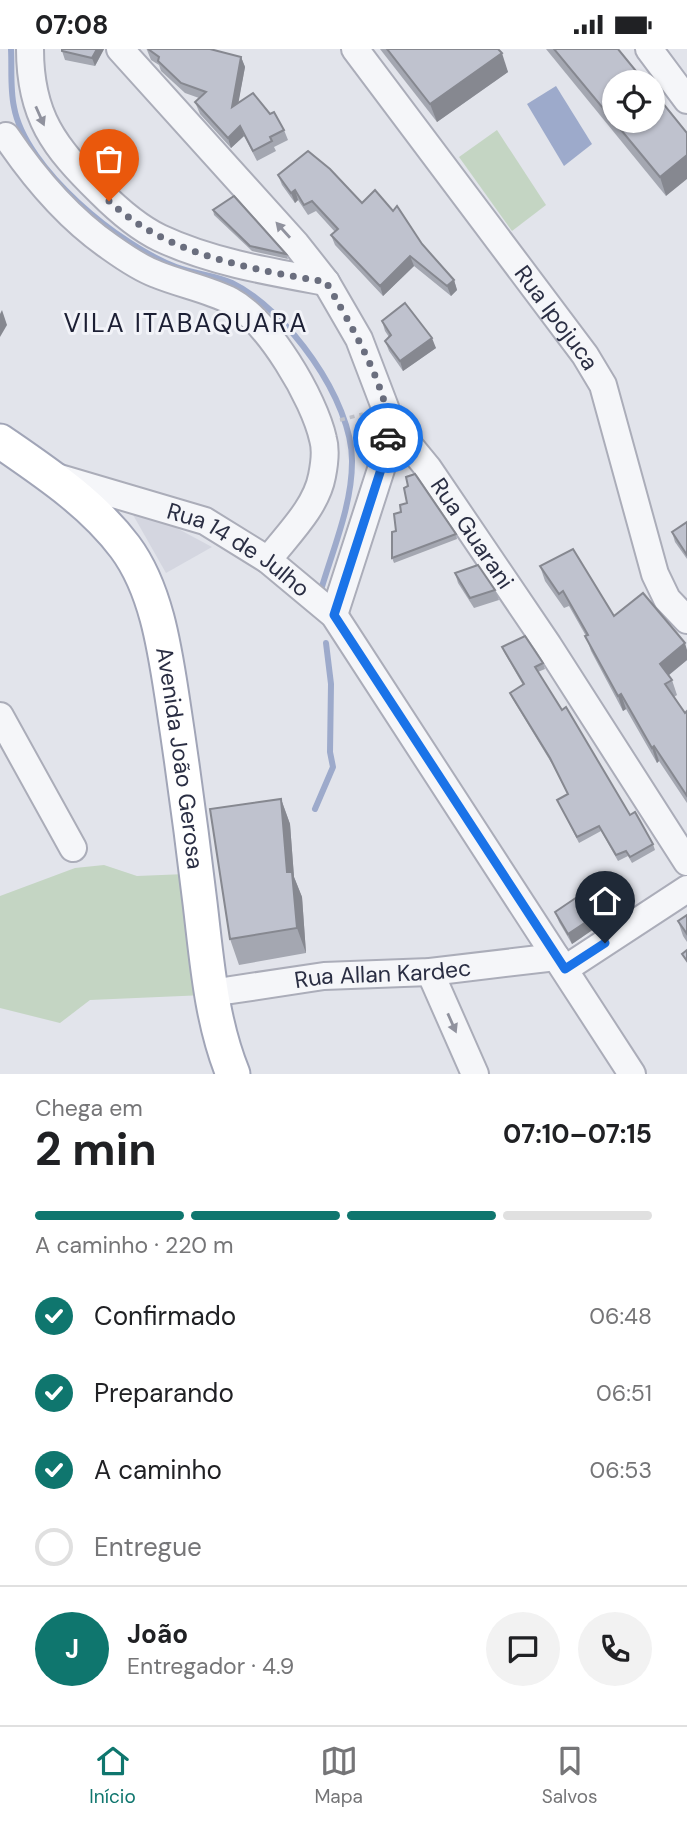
<!DOCTYPE html>
<html lang="pt">
<head>
<meta charset="utf-8">
<style>
	body { margin:0; font-family:"DM Sans",sans-serif; background:#f2f2f2; color:#202124; height:100vh; display:flex; flex-direction:column; font-size:26px; white-space:nowrap }
	* { box-sizing:border-box; margin:0 }
	p { font-size:23px; color:#757577 }
	.icon { flex:none; width:38px; height:38px; fill:none; stroke:currentColor; stroke-width:2; stroke-linecap:round; stroke-linejoin:round }
	.map { position:relative; height:1025px; overflow:hidden }
	.sheet { display:flex; flex-direction:column; background:#fff; flex:1 }
	.sheet>* { flex:none }
	.fabs { position:absolute; left:602px; top:21px; display:grid; gap:14px }
	.fabs a { display:grid; place-items:center; width:63px; height:63px; border-radius:50%; background:#fff; box-shadow:0 2px 5px #0004; font-size:35px }
	.pin { position:absolute; display:grid; place-items:center; width:60px; height:60px; color:#fff; margin:-72px -30px; border-radius:50% 50% 50% 0; rotate:-45deg; box-shadow:0 0 7px #0007 }
	.pin .icon { rotate:45deg }
	.courier { position:absolute; display:grid; place-items:center; width:70px; height:70px; margin:-35px; border:5px solid #1a73e8; border-radius:50%; background:#fff; color:#222; box-shadow:0 2px 9px #0007 }
	.headline em { font-style:normal; font-weight:700 }
	.headline div { display:flex; flex-direction:column-reverse }
	.headline { display:flex; align-items:center; justify-content:space-between; height:119px; padding:0 35px }
	h1 { font-size:46px; font-weight:700; line-height:52px }
	.bar { display:grid; grid-template-columns:repeat(4,1fr); gap:10px 7px; align-content:center; height:84px; padding:0 35px }
	.bar i { height:9px; border-radius:5px; background:#e0e0e0 }
	.bar .current { background:#0f766e }
	.bar p { grid-column:span 4 }
	.line { display:flex; align-items:center; gap:18px; padding:0 35px; border-top:2px solid #e0e0e0 }
	.line div { flex:1 }
	.round { display:grid; place-items:center; flex:none; width:74px; height:74px; border-radius:37px; background:#f2f2f2 }
	ol { padding:0 35px; list-style:none }
	li { display:flex; align-items:center; gap:21px; height:77px }
	li p { margin-inline-start:auto }
	li .icon { padding:7px; border-radius:50%; background:#0f766e; color:#fff; stroke-width:4 }
	li:last-child { color:#757577 }
	li i { width:38px; height:38px; border:4px solid #e0e0e0; border-radius:50% }
	.status { display:flex; justify-content:space-between; align-items:center; height:49px; padding:0 35px; background:#fff; direction:ltr }
	.status svg { height:19px; fill:currentColor }
	.tabs { display:flex; justify-content:space-around; align-items:center; height:98px; border-top:2px solid #e0e0e0; background:#fff; font-size:19px; color:#757577 }
	.tabs a { display:grid; justify-items:center; gap:4px }
	.tabs .current { color:#0f766e }
	.map>svg:first-child { display:block }
</style>
</head>
<body>
<div class="status"><b>07:08</b><svg viewBox="0 0 49 12"><path d="M0 12V9h3v3zM5 12V6h3v6zM10 12V3h3v9zM15 12V0h3v12zM26 1h20v11H26zM47 4h2v5h-2z"/></svg></div>
<div class="map">
<svg width="687" height="1025" viewBox="0 0 687 1025">
	<rect width="100%" height="100%" fill="#e2e4eb"/>
	<polygon fill="#d4d6e0" points="141,460 212,498 166,524 132,464"/>
	<g fill="#c4d5c3">
		<polygon points="497,81 546,156 512,182 459,108"/>
		<polygon points="104,816 137,827 186,825 205,946 90,951 60,974 0,959 0,847 75,819"/>
	</g>
	<polygon fill="#9daacb" points="556,37 592,95 564,117 527,55"/>
	<g fill="none" stroke-linecap="round" stroke-linejoin="round">
		<g stroke="#9daacb" stroke-width="6">
			<path d="M11 0C12 19 10 40 14 58 25 120 120 197 176 218 194 225 215 226 232 234 286 260 353 351 352 413 352 456 333 500 321 541"/>
			<polyline points="315,760 333,718 330,703 331,635 326,594"/>
		</g>
		<g stroke="#abadb9" stroke-width="30">
			<g id="minor">
				<path d="M30 0C30 67 54 98 100 143 118 161 137 178 160 189 211 213 271 223 326 233"/>
				<path id="s1" d="M120 0 296 195 326 233 359 290 391 374 428 419 548 596 687 813"/>
				<path id="s2" d="M355 0 585 306 603 336 655 525 667 550 687 571"/>
				<polyline points="649,0 687,51"/>
				<path d="M6 87C35 130 68 169 110 198 124 208 140 219 156 225 180 235 208 240 231 252 268 272 314 349 323 390 326 400 324 417 322 427 316 459 287 486 268 511"/>
				<path id="s3" d="M56 428 205 472 268 511 334 566 632 1025"/>
				<polyline points="334,566 384,411 391,374"/>
				<polyline points="0,667 73,799"/>
				<polyline points="565,920 687,840"/>
				<polyline points="430,923 475,1025"/>
				<path id="s4" d="M211 944 324 927 430 923 556 908"/>
			</g>
		</g>
		<g stroke="#a1a5b7" stroke-width="37">
			<g id="major">
				<path id="s5" d="M0 392C45 423 92 454 125 498 157 541 165 602 173 654 183 720 192 787 200 854 207 912 211 971 233 1025"/>
			</g>
		</g>
		<polyline stroke="#c0c2ca" stroke-width="3.5" stroke-dasharray="5 5" stroke-linecap="butt" points="340,371 363,365"/>
		<use href="#minor" stroke="#f5f6f9" stroke-width="26"/>
		<use href="#major" stroke="#fff" stroke-width="33"/>
	</g>
	<g fill="#a4a7b1">
		<polygon points="62,0 104,0 95,17 65,11 62,2"/>
		<polygon points="380,0 498,0 508,23 437,73"/>
		<polygon points="546,0 618,0 653,72 666,147"/>
		<polygon points="147,1 241,8 245,18 238,54 284,81 288,91 274,98 276,102 257,112 244,87 231,99 200,65 195,53 199,49 185,44 161,22 159,16 151,11"/>
		<polygon points="278,126 362,154 422,195 454,231 457,241 451,247 414,217 383,247 335,196 331,186 335,183 316,162 308,166 298,151 295,154 282,136"/>
		<polygon points="213,161 286,205 288,210 252,202 214,166"/>
		<polygon points="382,272 436,299 403,322 389,302 385,292 389,288 385,282"/>
		<polygon points="687,473 687,510 675,493 672,483"/>
		<polygon points="456,485 457,490 394,514 392,509"/>
		<polygon points="540,517 614,567 687,601 687,611 668,627 672,631 677,646 674,648 685,664 687,662 687,754 659,712 657,714 626,660 623,662 591,602 586,587 569,557 564,559 545,532"/>
		<polygon points="455,524 495,541 499,551 474,559 458,534"/>
		<polygon points="502,598 543,614 545,620 538,623 630,766 653,795 655,801 632,814 628,807 618,812 601,782 579,794 557,751 568,746 552,715 512,649 510,644 523,636 504,603"/>
		<polygon points="281,750 290,775 294,828 302,848 306,904 239,916 230,890"/>
		<polygon points="555,863 604,873 572,895 559,873"/>
		<polygon points="687,866 687,893 683,887 678,872"/>
	</g>
	<g fill="#868890">
		<polygon points="97,0 104,0 95,17 92,9"/>
		<polygon points="502,4 508,23 437,73 430,55"/>
		<polygon points="241,8 245,18 236,67 232,58"/>
		<polygon points="240,77 244,87 231,99 228,89"/>
		<polygon points="687,106 687,130 666,147 660,128"/>
		<polygon points="295,141 298,151 295,154 291,144"/>
		<polygon points="410,207 414,217 383,247 380,237"/>
		<polygon points="454,231 457,241 451,247 447,237"/>
		<polygon points="2,261 7,276 0,288 0,265"/>
		<polygon points="432,289 436,299 403,322 400,312"/>
		<polygon points="685,594 687,601 687,611 665,629 660,615"/>
		<polygon points="621,645 626,660 623,662 618,647"/>
		<polygon points="654,697 659,712 657,714 652,699"/>
		<polygon points="281,750 290,775 294,828 302,848 306,904 297,879 287,823"/>
		<polygon points="601,863 604,873 572,895 568,885"/>
	</g>
	<g fill="#bfc2ce" stroke="#868890" stroke-width="2">
		<polygon points="62,0 97,0 92,9 62,2"/>
		<polygon points="148,0 210,0 241,8 232,58 253,44 270,65 274,63 284,81 270,88 272,92 253,102 240,77 228,89 195,53 206,43 181,34 158,12 159,8"/>
		<polygon points="387,0 498,0 502,4 430,55"/>
		<polygon points="554,0 618,0 645,33 614,33 614,72 653,72 653,42 687,84 687,106 660,128"/>
		<polygon points="308,102 330,120 362,154 375,141 393,162 397,157 422,195 454,231 447,237 410,207 380,237 331,186 338,180 312,152 304,156 295,141 291,144 278,126"/>
		<polygon points="234,147 286,205 250,197 213,161"/>
		<polygon points="405,254 432,289 400,312 385,292 391,286 382,272"/>
		<polygon points="415,425 456,485 392,509 392,483 396,482 394,465 401,463 400,456 407,454 404,439 408,437 406,428"/>
		<polygon points="687,473 687,506 672,483"/>
		<polygon points="573,500 614,567 643,544 685,594 660,615 672,631 665,635 685,664 687,662 687,747 654,697 652,699 621,645 618,647 585,587 588,586 563,542 559,545 540,517"/>
		<polygon points="478,516 495,541 470,549 455,524"/>
		<polygon points="525,587 543,614 535,618 562,661 566,658 630,766 635,763 653,795 630,808 626,802 616,806 599,777 577,788 557,751 568,745 550,709 510,644 524,635 502,598"/>
		<polygon points="281,750 287,823 292,823 297,879 230,890 210,760"/>
		<polygon points="586,842 601,863 568,885 555,863"/>
		<polygon points="687,866 687,885 678,872"/>
		<polygon points="687,901 687,912 682,905"/>
	</g>
	<defs><path id="oneway-solid" d="M-6-.8H1V-3.2L6.5 0L1 3.2V.8H-6Z" transform="scale(1.75)"/></defs>
	<g fill="#90929e">
		<use href="#oneway-solid" transform="translate(40 67) rotate(66)"/>
		<use href="#oneway-solid" transform="translate(283 181) rotate(-132)"/>
		<use href="#oneway-solid" transform="translate(452 974) rotate(66)"/>
	</g>
	<g fill="none" stroke-linecap="round" stroke-linejoin="round">
		<path stroke="#6a6e7e" stroke-width="7" stroke-dasharray="0 12.6" d="M109 152C166 206 251 220 326 233 347 269 395 349 388 389"/>
		<polyline stroke="#1a73e8" stroke-width="9" points="388,389 384,411 334,566 565,920 605,894"/>
	</g>
	<g text-anchor="middle" stroke-width="6" stroke-linejoin="round" paint-order="stroke">
		<g font-size="23" fill="#2a2e43" stroke="#f2f3f8">
			<text dy="8" stroke="none"><textPath href="#s2" startOffset="336">Rua Ipojuca</textPath></text>
			<text dy="8" stroke="none"><textPath href="#s1" startOffset="604">Rua Guarani</textPath></text>
			<text dy="8" stroke="none"><textPath href="#s3" startOffset="198">Rua 14 de Julho</textPath></text>
			<text dy="8" stroke="none"><textPath href="#s5" startOffset="385">Avenida João Gerosa</textPath></text>
			<text dy="8" stroke="none"><textPath href="#s4" startOffset="173">Rua Allan Kardec</textPath></text>
		</g>
		<g font-size="26" letter-spacing="2" fill="#1c1f34" stroke="#f2f3f8">
			<text x="186" y="283">VILA ITABAQUARA</text>
		</g>
	</g>
</svg>
<div class="fabs">
<a><svg class="icon" aria-label="locate" viewBox="0 0 24 24"><circle cx="12" cy="12" r="6"/><path d="M12 2v4M12 18v4M2 12h4M18 12h4"/></svg></a>
</div>
<div class="pin" style="left:109px;top:152px;background:#ea580c"><svg class="icon" aria-label="bag" viewBox="0 0 24 24"><path d="M5 8h14l-1 12H6zM9 8a3 3 0 0 1 6 0"/></svg></div>
<div class="pin" style="left:605px;top:894px;background:#1f2937"><svg class="icon" aria-label="home" viewBox="0 0 24 24"><path d="M3 11l9-7 9 7M6 9v11h12V9"/></svg></div>
<div class="courier" style="left:388px;top:389px"><svg class="icon" aria-label="car" viewBox="0 0 24 24"><path d="M5 17H2v-5l4-1 3-4h7l3 4 3 1v5h-3M9 17h6M6 11h13"/><circle cx="7" cy="17" r="2"/><circle cx="17" cy="17" r="2"/></svg></div>
</div>
<section class="sheet">
<div class="headline"><div><h1>2 min</h1><p>Chega em</p></div><em>07:10–07:15</em></div>
<div class="bar"><i class="current"></i><i class="current"></i><i class="current"></i><i></i><p>A caminho · 220 m</p></div>
<ol>
<li><svg class="icon" aria-label="check" viewBox="0 0 24 24"><path d="M5 12l5 5 9-10"/></svg>Confirmado<p>06:48</p></li>
<li><svg class="icon" aria-label="check" viewBox="0 0 24 24"><path d="M5 12l5 5 9-10"/></svg>Preparando<p>06:51</p></li>
<li><svg class="icon" aria-label="check" viewBox="0 0 24 24"><path d="M5 12l5 5 9-10"/></svg>A caminho<p>06:53</p></li>
<li><i></i>Entregue</li>
</ol>
<div class="line" style="height:126px"><b class="round" style="background:#0f766e;color:#fff">J</b><div><b>João</b><p>Entregador · 4.9</p></div><a class="round"><svg class="icon" aria-label="chat" viewBox="0 0 24 24"><path d="M4 5h16v11H9l-5 4z"/></svg></a><a class="round"><svg class="icon" aria-label="phone" viewBox="0 0 24 24"><path d="M5 4h4l2 5-3 2q2 4 5 5l2-3 5 2v4C11 20 4 13 5 4z"/></svg></a></div>
</section>
<nav class="tabs">
<a class="current"><svg class="icon" aria-label="home" viewBox="0 0 24 24"><path d="M3 11l9-7 9 7M6 9v11h12V9"/></svg>Início</a>
<a><svg class="icon" aria-label="map" viewBox="0 0 24 24"><path d="M3 6l6-2 6 2 6-2v14l-6 2-6-2-6 2zM9 4v14M15 6v14"/></svg>Mapa</a>
<a><svg class="icon" aria-label="saved" viewBox="0 0 24 24"><path d="M7 4h10v16l-5-4-5 4z"/></svg>Salvos</a>
</nav>
</body>
</html>
